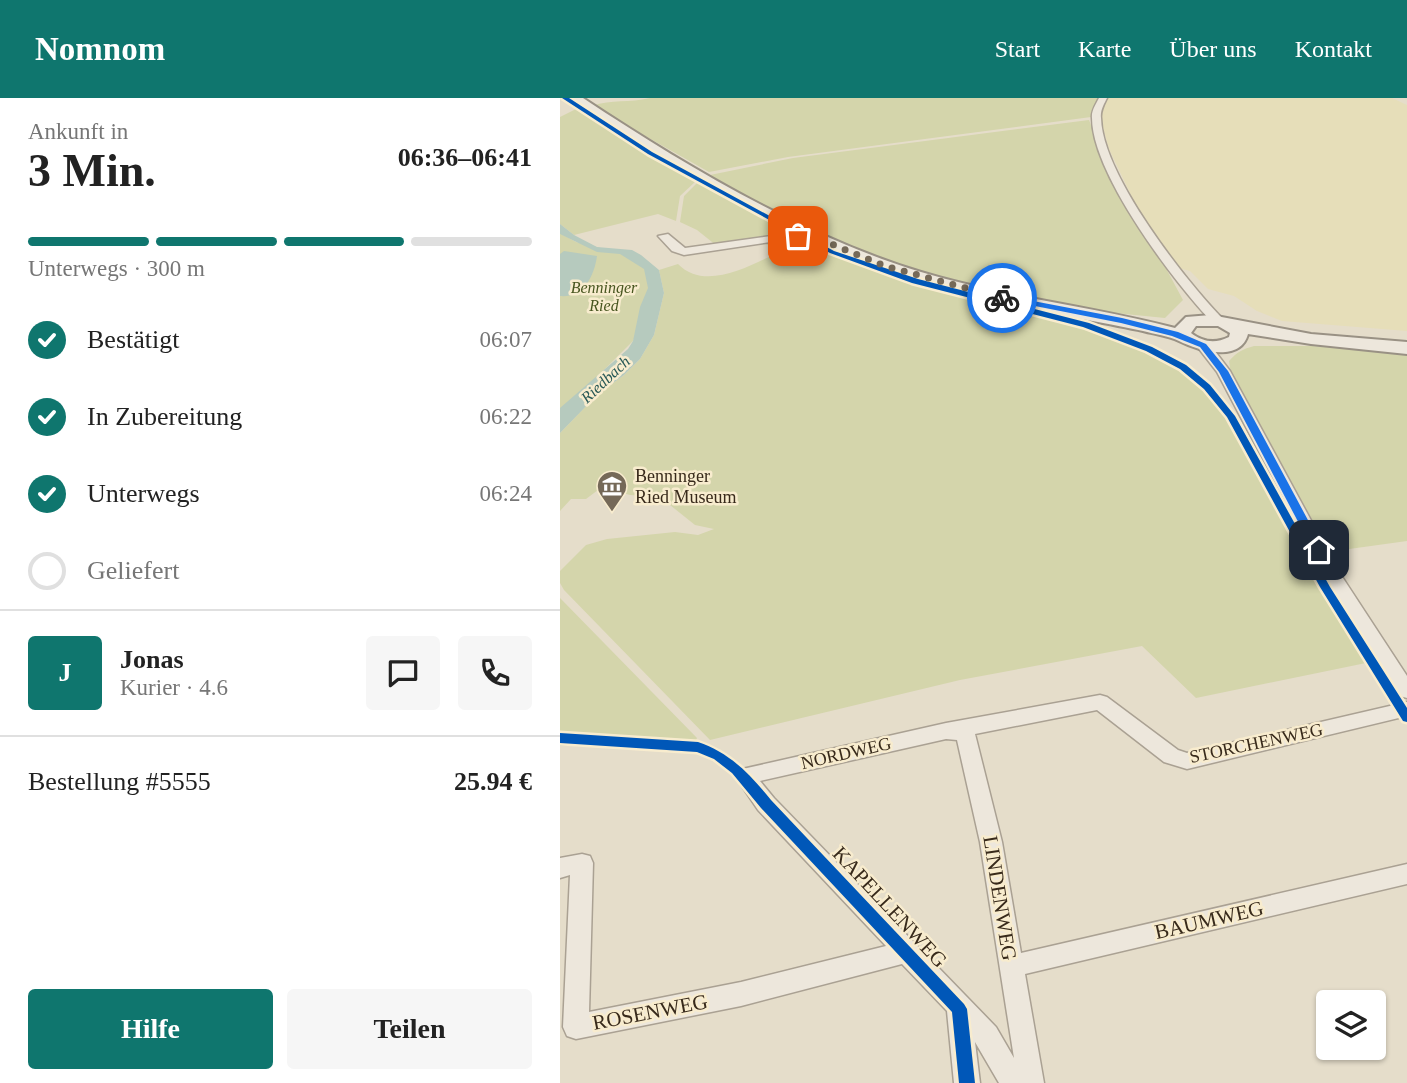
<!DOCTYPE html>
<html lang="de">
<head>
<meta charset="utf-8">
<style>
	body { margin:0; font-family:"Times New Roman",serif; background:#f6f6f6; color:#222; height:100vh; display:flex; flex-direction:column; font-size:26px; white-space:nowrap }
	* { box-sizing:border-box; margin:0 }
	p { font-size:23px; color:#767676 }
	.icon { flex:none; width:38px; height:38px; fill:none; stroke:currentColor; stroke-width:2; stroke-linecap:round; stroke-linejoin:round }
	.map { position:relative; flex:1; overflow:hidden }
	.panel { display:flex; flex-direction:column; background:#fff; width:560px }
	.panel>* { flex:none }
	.buttons { position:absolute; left:756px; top:892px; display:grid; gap:14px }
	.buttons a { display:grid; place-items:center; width:70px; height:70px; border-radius:7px; background:#fff; box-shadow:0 2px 5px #0004; font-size:35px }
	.pin { position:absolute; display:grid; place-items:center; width:60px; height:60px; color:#fff; margin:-30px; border-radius:14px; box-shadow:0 4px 10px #0006 }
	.courier { position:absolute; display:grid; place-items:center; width:70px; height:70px; margin:-35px; border:5px solid #1a73e8; border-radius:50%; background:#fff; color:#222; box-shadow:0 2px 9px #0007 }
	.overview em { font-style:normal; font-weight:700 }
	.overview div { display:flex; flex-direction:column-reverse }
	.overview { display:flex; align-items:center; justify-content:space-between; height:119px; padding:0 28px }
	h1 { font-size:46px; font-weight:700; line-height:52px }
	.bar { display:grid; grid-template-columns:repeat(4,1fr); gap:10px 7px; align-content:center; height:84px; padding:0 28px }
	.bar i { height:9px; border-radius:5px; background:#e0e0e0 }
	.bar .on { background:#0f766e }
	.bar p { grid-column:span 4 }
	.line { display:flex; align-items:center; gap:18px; padding:0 28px; border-top:2px solid #e0e0e0 }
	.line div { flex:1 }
	.round { display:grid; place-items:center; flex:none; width:74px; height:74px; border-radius:7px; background:#f6f6f6 }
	ol { padding:0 28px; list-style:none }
	li { display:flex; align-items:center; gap:21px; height:77px }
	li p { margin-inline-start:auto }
	li .icon { padding:7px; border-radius:50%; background:#0f766e; color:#fff; stroke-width:4 }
	li:last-child { color:#767676 }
	li i { width:38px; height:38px; border:4px solid #e0e0e0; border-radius:50% }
	.button { display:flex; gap:14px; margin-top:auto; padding:14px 28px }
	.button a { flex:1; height:80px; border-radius:7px; background:#0f766e; color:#fff; font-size:28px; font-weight:700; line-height:80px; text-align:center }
	.button a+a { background:#f6f6f6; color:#222 }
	header { display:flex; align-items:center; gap:42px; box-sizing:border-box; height:98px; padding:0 35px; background:#0f766e; color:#fff }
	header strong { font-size:33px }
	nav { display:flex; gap:38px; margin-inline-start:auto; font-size:24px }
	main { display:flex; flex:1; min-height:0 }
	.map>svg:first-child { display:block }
</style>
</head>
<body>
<header>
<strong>Nomnom</strong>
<nav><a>Start</a><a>Karte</a><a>Über uns</a><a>Kontakt</a></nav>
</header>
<main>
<section class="panel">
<div class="overview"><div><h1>3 Min.</h1><p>Ankunft in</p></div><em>06:36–06:41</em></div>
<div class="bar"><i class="on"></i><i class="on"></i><i class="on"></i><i></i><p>Unterwegs · 300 m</p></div>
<ol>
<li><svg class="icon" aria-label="check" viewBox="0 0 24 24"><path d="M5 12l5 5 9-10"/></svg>Bestätigt<p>06:07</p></li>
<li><svg class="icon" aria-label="check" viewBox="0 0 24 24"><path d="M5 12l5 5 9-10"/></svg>In Zubereitung<p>06:22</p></li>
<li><svg class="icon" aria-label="check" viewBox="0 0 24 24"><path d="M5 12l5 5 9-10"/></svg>Unterwegs<p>06:24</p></li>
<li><i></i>Geliefert</li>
</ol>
<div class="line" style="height:126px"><b class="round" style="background:#0f766e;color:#fff">J</b><div><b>Jonas</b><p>Kurier · 4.6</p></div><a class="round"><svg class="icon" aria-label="chat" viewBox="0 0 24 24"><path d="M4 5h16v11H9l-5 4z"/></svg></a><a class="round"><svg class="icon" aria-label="phone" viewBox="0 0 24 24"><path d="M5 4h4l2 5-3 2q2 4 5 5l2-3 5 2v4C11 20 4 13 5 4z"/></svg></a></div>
<div class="line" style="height:91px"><div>Bestellung #5555</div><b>25.94 €</b></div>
<div class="button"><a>Hilfe</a><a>Teilen</a></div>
</section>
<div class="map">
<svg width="847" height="985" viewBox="0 0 847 985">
	<rect width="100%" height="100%" fill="#e5ddca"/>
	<polygon fill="#e6deb9" points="547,0 832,0 847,7 847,233 722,223 697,213 674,198 648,191 630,173 618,170 578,112 549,51 540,19"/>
	<g fill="#d4d5ab">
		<path d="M90 0H539L531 19 228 59 149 74 32 8C52 1 69 5 90 0Z"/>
		<polygon points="18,10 136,83 120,98 116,123 98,116 14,137 0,126 0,19"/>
		<polygon points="529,22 537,42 623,202 605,220 545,214 433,192 320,163 238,127 150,77 233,60"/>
		<polygon points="138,84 232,137 157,148 137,132 120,124 124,98"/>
		<polygon points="0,135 16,144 61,155 90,169 91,199 73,243 0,316"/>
		<path d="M242 142C306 173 374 189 443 207 512 224 593 240 645 292 683 329 706 385 730 431 754 477 780 521 806 565L636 600 582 548 400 582 150 642 4 492 0 485V473L26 447 47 441 115 434 138 437 154 431 135 427 100 399 70 397 42 389 26 401H11L0 413V335L37 297 64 277 80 261 94 237 104 195 99 172 118 166C144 193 188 169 215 156L213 149 203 145Z"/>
		<path d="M694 248H752L847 255V443L782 452 772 458 671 276 669 263C677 254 683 251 694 248Z"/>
		<polygon points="0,500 137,640 135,644 0,638"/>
	</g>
	<g fill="#b6cabe">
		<polygon points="0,126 14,137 37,149 72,152 81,157 99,172 104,195 94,237 80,261 64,277 37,297 0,335 0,310 68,251 73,243 80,209 88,190 84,171 60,156 37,154 0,136"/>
		<path d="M4 153 37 158C34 179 23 200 0 198V156Z"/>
	</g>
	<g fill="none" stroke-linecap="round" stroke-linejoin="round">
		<polyline stroke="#b6cabe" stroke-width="5" points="0,645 115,649"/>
		<g stroke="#aaa193" stroke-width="3">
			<g id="minor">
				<path d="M539 0H547C544 6 540 13 541 20 542 76 624 181 662 220V226H654C615 186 532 76 532 20 531 13 536 6 539 0Z"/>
				<polygon points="247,133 253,136 251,138 124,157 112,153 98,138 108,136 125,150"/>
				<polygon points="643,243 648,244 670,273 779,474 847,578 847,600 840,598 762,474 657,274 636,247"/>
				<path d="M540 597 547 599 618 652 627 655 847 604V618L627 671 604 664 537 612 415 636 442 744 461 855 847 766V786L465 876 484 985H439L415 944 420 985H394L387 913 342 866 181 908 16 941 7 938 3 929 10 777 0 780V760L22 756 30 758 33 765 29 914 181 884 326 848 198 712 175 678 178 672 386 625ZM386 641 397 642 420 744 454 960 436 929 214 700 200 683Z"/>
			</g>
		</g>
		<g stroke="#999184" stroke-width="4">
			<path id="secondary" d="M9 0H23C124 67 245 139 361 174 444 199 531 208 615 230L626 219 651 217 751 236 847 244V256L751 246 688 236C680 266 637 252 619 243 609 238 594 236 583 233 496 215 409 202 325 173 251 147 183 108 116 69 87 52 31 23 9 0ZM636 228H658L670 235 669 239C655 246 643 244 631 235Z"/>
		</g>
		<use href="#minor" fill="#ede7dc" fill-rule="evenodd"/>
		<use href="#secondary" fill="#ede7dc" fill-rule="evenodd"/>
		<g stroke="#f8ecce" stroke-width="5">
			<g id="cycleway">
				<polygon points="2,0 9,0 92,54 274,153 358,181 529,225 592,249 626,267 650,287 675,318 770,489 847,610 847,624 843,623 760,489 667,319 644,291 620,271 586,253 523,229 352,185 270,155 88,56"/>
				<path d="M0 635 138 644C170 655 190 676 211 702L404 906 407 911 415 985H399L392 914 201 710 172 675 154 661 137 654 0 645Z"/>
			</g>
		</g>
		<use href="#cycleway" fill="#0057b8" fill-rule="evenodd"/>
	</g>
	<polygon fill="#1a73e8" points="442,197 562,220 618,234 646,246 668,273 764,452 762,454 753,452 659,274 640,249 612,238 561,225 439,201"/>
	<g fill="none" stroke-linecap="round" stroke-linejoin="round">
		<polyline stroke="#756958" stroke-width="7" stroke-dasharray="0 12.6" points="238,138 247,136 325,168 442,200"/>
	</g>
	<defs>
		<g id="museum-pin" transform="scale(1.575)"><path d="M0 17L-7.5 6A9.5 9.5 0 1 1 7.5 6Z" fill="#756958" stroke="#f8ecce"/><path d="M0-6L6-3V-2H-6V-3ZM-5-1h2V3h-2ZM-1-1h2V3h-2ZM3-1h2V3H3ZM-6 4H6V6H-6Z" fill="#fff"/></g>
	</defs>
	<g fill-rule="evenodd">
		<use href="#museum-pin" x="52" y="388"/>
	</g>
	<g text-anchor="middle" stroke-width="5" stroke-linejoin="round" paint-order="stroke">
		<g font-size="16" font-style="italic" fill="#485620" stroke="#f8ecce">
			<text x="44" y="195">Benninger<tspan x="44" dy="18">Ried</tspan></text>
		</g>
		<g font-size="16" font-style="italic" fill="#295957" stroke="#f8ecce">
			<text transform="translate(45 281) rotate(-43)" y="6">Riedbach</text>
		</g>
		<g font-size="18" fill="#382a1b" stroke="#f8ecce" text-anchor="start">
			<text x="75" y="384">Benninger<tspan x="75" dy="21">Ried Museum</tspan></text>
		</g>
		<g font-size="18" fill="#382a1b" stroke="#f8ecce">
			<text transform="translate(696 645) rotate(-12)" y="6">STORCHENWEG</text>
			<text transform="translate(286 655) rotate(-13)" y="6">NORDWEG</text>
		</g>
		<g font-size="21" fill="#382a1b" stroke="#f8ecce">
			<text transform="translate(440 800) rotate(81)" y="7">LINDENWEG</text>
			<text transform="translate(330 809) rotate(47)" y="7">KAPELLENWEG</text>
			<text transform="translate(649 822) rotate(-13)" y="7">BAUMWEG</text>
			<text transform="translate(90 914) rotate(-11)" y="7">ROSENWEG</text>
		</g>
	</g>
</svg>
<div class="buttons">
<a><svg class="icon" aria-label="layers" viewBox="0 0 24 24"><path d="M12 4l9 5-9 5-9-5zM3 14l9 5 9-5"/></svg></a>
</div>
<div class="pin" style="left:238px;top:138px;background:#ea580c"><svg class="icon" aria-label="bag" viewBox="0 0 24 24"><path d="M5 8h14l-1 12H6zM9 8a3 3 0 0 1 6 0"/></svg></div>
<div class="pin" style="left:759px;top:452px;background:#1f2937"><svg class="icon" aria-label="home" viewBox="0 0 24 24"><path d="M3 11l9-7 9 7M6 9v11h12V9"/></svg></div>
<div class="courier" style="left:442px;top:200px"><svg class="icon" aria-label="bike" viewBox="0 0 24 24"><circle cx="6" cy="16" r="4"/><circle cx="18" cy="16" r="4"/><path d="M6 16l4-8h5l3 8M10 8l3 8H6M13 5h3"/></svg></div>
</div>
</main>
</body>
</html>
